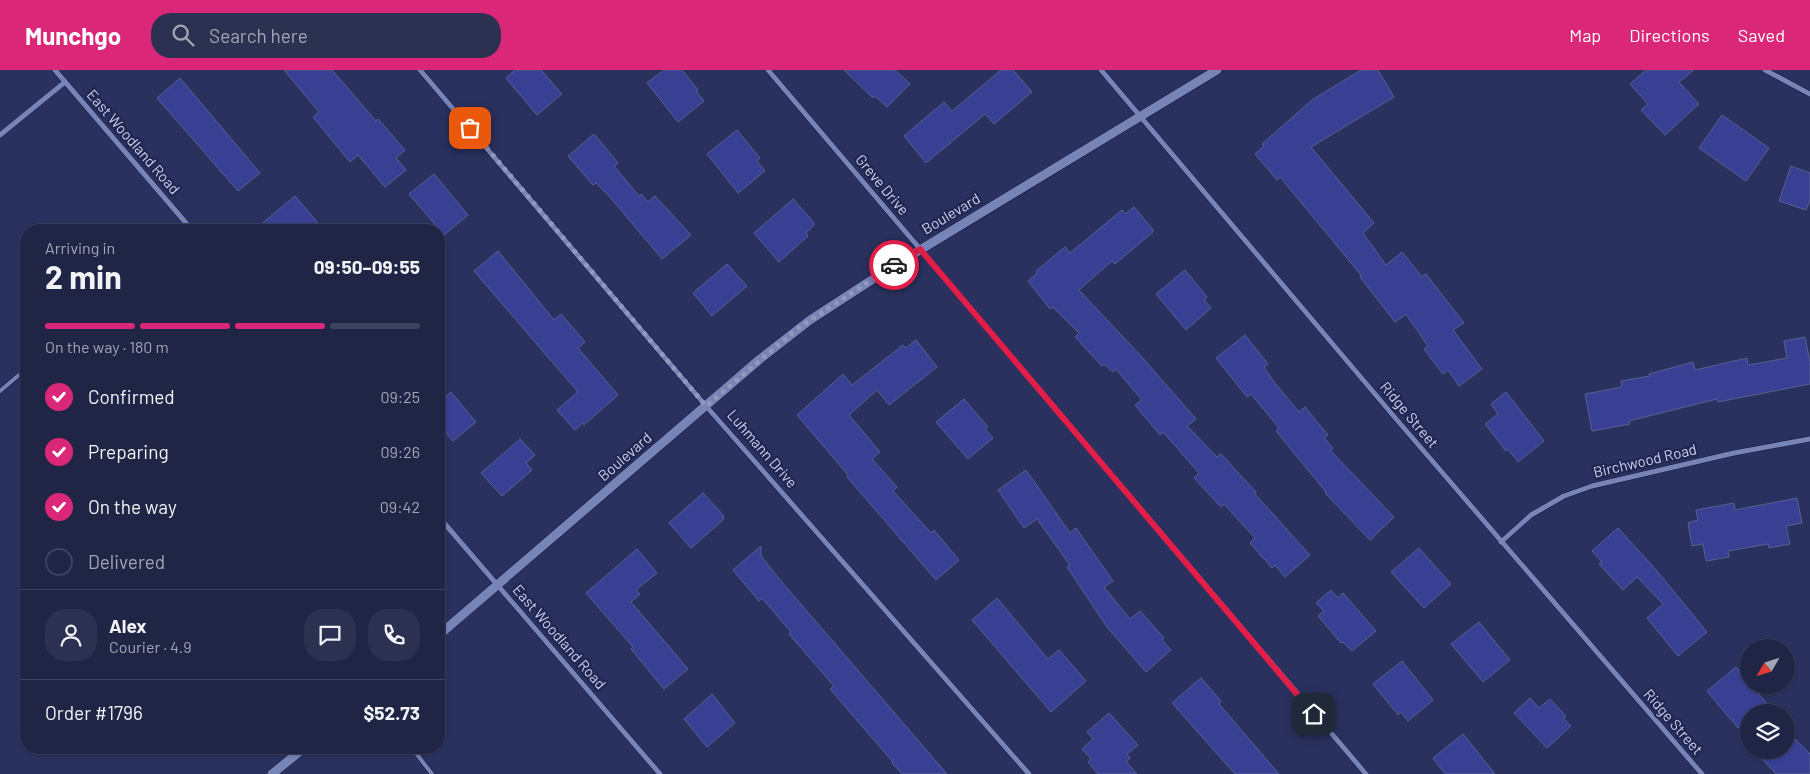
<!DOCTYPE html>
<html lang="en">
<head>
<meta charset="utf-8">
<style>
	body { margin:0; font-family:Barlow,sans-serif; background:#2d3151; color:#f1f3f6; height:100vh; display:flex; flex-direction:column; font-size:19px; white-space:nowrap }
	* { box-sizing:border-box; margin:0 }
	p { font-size:16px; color:#a2a5b3 }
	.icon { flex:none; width:28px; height:28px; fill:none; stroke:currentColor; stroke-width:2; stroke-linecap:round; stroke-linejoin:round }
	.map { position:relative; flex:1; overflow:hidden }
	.panel { position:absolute; left:20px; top:154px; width:425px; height:530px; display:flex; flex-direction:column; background:#202546; border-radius:20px; box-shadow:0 1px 4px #0004,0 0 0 1px #3d425f }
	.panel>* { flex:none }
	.needle { width:32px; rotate:231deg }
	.fabs { position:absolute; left:1740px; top:569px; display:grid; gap:10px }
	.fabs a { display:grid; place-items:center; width:55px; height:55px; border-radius:50%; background:#202546; box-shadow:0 1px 4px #0004,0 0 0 1px #3d425f; font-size:25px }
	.pin { position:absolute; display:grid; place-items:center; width:42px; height:42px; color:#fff; margin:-21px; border-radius:10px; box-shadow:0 2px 8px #0006 }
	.courier { position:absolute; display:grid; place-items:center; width:50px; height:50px; margin:-25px; border:4px solid #e11d48; border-radius:50%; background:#fff; color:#222; box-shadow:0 1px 6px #0007 }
	.headline em { font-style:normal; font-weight:700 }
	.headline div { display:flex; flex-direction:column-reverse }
	.headline { display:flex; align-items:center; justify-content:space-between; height:85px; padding:0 25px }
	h1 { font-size:32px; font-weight:700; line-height:38px }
	.bar { display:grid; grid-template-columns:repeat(4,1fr); gap:8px 5px; align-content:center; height:60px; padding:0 25px }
	.bar i { height:6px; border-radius:4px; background:#3d425f }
	.bar .on { background:#db2777 }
	.bar p { grid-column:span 4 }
	.line { display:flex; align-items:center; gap:12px; padding:0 25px; border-top:1px solid #3d425f }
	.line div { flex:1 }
	.round { display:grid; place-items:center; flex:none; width:52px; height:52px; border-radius:20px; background:#2d3151 }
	ol { padding:0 25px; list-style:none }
	li { display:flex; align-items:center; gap:15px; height:55px }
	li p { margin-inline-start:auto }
	li .icon { padding:5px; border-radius:50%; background:#db2777; color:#fff; stroke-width:4 }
	li:last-child { color:#a2a5b3 }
	li i { width:28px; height:28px; border:2px solid #3d425f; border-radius:50% }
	header { display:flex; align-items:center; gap:30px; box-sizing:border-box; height:70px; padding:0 25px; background:#db2777; color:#fff }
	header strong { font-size:24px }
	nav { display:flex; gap:28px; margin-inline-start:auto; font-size:18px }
	.search { width:350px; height:45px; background:#2d3151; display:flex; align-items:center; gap:12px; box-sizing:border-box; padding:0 18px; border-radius:20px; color:#a2a5b3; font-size:19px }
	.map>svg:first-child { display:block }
</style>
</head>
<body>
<header>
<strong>Munchgo</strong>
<div class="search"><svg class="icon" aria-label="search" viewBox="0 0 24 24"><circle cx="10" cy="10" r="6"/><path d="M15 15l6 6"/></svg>Search here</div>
<nav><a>Map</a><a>Directions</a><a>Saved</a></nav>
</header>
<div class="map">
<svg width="1810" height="704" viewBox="0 0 1810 704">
	<rect width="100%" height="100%" fill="#2a315e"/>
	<g fill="#394093" stroke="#566091">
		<polygon points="284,0 332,0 376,51 378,49 405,80 396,88 406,100 385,117 358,85 350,92 313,47 319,42"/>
		<polygon points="515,0 541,0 562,24 537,45 506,8"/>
		<polygon points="664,0 682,0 698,20 696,21 704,31 678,52 647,13"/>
		<polygon points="844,0 895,0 910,14 887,37 875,26 873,28"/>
		<polygon points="1001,0 1013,0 1032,22 994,54 985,44 926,93 904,66 944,32 952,41"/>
		<polygon points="1361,0 1378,0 1394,27 1311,77 1374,153 1363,163 1386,195 1402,182 1422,207 1426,204 1464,253 1453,260 1482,299 1459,316 1448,300 1443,304 1424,279 1428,276 1406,244 1395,252 1360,207 1361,205 1280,107 1277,110 1255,84 1264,76 1262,74 1312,30"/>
		<polygon points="1646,0 1694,0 1679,12 1699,34 1665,65 1641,40 1648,34 1630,14"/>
		<polygon points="180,8 260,103 238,121 157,28"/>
		<polygon points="1722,45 1769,78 1746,111 1699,78"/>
		<polygon points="737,60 760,88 757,91 765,101 738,123 707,84"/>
		<polygon points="594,64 618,93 614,96 639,126 641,124 648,132 655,126 691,165 662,189 610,127 596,113 593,115 568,86"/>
		<polygon points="1791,96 1810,103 1810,130 1806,140 1779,131"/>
		<polygon points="434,104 468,145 444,165 409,124"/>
		<polygon points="295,126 324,160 254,160"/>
		<polygon points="793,129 815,154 806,163 808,166 779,192 754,163"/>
		<polygon points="1134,137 1154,161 1115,194 1112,191 1079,220 1141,286 1196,349 1187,356 1217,387 1221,384 1256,422 1254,423 1310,485 1285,507 1275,495 1272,498 1250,473 1255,468 1224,434 1221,437 1194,408 1199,403 1163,362 1160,365 1135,335 1142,330 1116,299 1113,302 1104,294 1102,296 1075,267 1079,263 1053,237 1050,239 1028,211 1037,203 1036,201 1065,177 1070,183 1122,140 1125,144"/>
		<polygon points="498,181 554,250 561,244 585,272 578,278 618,325 584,355 583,353 575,360 557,340 578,322 474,201"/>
		<polygon points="727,194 747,216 712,246 693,223"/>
		<polygon points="1185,200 1207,227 1204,230 1211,238 1186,260 1156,224"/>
		<polygon points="1245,265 1268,294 1264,297 1271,308 1299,342 1305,337 1328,365 1324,368 1333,378 1330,380 1394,447 1370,470 1325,423 1326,422 1276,361 1279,358 1251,324 1247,327 1216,288"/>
		<polygon points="1805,267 1810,292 1810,314 1718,332 1717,329 1629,351 1630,354 1592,361 1585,324 1622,317 1621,311 1650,306 1649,304 1693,292 1695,300 1747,288 1748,295 1787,288 1784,271"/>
		<polygon points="916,270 937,297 889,335 877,320 849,345 880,382 872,389 897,417 893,421 931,463 934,460 959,490 936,510 847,407 848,405 797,345 843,304 852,315 903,275 906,278"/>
		<polygon points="451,322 476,352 453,371 439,354 439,332"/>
		<polygon points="1506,322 1544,371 1518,392 1508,379 1506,381 1485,354 1498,344 1491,334"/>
		<polygon points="964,329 988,357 985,359 993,368 968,389 936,352"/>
		<polygon points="520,369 535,385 526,393 532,400 502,426 481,403"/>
		<polygon points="1026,400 1070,463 1076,458 1099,491 1113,511 1104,517 1130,549 1140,541 1164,568 1162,570 1171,580 1146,602 1107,557 1067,497 1070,495 1037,449 1024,458 998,420"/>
		<polygon points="703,423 724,446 722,447 724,449 691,478 669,453"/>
		<polygon points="1797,428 1802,453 1786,456 1790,474 1769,478 1768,474 1728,481 1729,487 1706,491 1703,474 1692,476 1688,453 1698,450 1696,440 1734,433 1735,440"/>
		<polygon points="1618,458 1657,501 1707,562 1678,586 1647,548 1663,534 1637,507 1623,520 1599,494 1602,492 1592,481"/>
		<polygon points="761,476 761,486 781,511 947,704 902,704 892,693 893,692 830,619 834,616 789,564 791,562 762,528 759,531 733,500"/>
		<polygon points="1419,478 1451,514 1424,538 1391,502"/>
		<polygon points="637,479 657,503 636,520 640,524 631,532 688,599 664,619 631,579 633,577 586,523"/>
		<polygon points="1331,520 1338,528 1343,523 1376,561 1352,581 1343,572 1341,573 1318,546 1324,541 1316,533"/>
		<polygon points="997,528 1048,589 1059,580 1086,611 1051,642 972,550"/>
		<polygon points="1479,552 1510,590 1483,612 1451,574"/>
		<polygon points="1402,591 1433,630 1408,651 1401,642 1398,645 1373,614"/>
		<polygon points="1736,597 1749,612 1749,615 1751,615 1767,634 1757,642 1749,642 1749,649 1738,658 1707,621"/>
		<polygon points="1201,608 1221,631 1219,634 1279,704 1235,704 1172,633"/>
		<polygon points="712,624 735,653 707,677 684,649"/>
		<polygon points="1530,628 1539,638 1550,629 1566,646 1563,648 1571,656 1547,678 1514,643"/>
		<polygon points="1109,643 1138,675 1127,684 1130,688 1126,692 1137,704 1098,704 1088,692 1091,689 1082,679 1093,669 1087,662"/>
		<polygon points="1786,660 1810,684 1810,704 1776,704 1754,680 1786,680"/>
		<polygon points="1463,664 1495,704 1445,704 1433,688"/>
	</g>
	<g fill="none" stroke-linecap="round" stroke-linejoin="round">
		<g stroke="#141742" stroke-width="5">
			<g id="service">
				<polyline points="0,321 26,299"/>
				<polyline points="412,678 432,704"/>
			</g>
		</g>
		<g stroke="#141742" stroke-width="6">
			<g id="minor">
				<polyline points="55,0 192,160"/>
				<polyline points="420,0 706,336 1029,704"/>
				<polyline points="768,0 1366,704"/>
				<polyline points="1101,0 1397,350 1702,704"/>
				<polyline points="1765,0 1810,24"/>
				<polyline points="0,65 65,12"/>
				<polyline points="439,447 660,704"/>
				<polyline points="1501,472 1531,445 1564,426 1592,416 1734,383 1810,369"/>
			</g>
		</g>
		<g stroke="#141742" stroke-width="10">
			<g id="tertiary">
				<polyline points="439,565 760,289 810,250 887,200 1217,0"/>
				<polyline points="272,704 304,678"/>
			</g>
		</g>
		<use href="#service" stroke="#7883b6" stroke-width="4"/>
		<use href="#minor" stroke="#7883b6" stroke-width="5"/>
		<use href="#tertiary" stroke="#7883b6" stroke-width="9"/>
	</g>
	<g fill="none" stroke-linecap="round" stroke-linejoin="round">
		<polyline stroke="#9299bb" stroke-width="5" stroke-dasharray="0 9" points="470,58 706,336 797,259 894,195"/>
		<polyline stroke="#e11d48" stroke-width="6" points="894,195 920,179 1314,644"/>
	</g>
	<g text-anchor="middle" stroke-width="4.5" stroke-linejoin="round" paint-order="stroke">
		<g font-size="15" fill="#cad1ed" stroke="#212752">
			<text transform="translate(133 72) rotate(49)" y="5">East Woodland Road</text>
			<text transform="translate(882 115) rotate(50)" y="5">Greve Drive</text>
			<text transform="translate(951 144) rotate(-31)" y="5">Boulevard</text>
			<text transform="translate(1409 345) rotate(50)" y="5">Ridge Street</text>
			<text transform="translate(762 379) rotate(49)" y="5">Luhmann Drive</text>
			<text transform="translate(625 387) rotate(-41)" y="5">Boulevard</text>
			<text transform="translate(1645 391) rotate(-13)" y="5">Birchwood Road</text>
			<text transform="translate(559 567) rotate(49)" y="5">East Woodland Road</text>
			<text transform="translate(1673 652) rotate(49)" y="5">Ridge Street</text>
		</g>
	</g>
</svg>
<div class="fabs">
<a><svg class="needle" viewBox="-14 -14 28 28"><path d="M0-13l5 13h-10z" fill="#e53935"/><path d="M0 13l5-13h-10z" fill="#a2a5b3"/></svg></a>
<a><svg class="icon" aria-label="layers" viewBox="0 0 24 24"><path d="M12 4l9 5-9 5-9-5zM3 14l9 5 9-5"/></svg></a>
</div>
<div class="pin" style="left:470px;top:58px;background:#ea580c"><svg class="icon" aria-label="bag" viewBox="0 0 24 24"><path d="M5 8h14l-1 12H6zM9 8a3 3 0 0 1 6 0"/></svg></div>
<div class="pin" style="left:1314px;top:644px;background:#1f2937"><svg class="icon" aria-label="home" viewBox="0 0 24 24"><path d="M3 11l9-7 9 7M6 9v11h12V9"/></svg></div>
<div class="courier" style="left:894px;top:195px"><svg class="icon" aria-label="car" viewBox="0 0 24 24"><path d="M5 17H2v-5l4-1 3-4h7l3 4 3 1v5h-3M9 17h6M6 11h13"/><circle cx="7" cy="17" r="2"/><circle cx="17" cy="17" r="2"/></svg></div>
<section class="panel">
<div class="headline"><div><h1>2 min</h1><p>Arriving in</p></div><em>09:50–09:55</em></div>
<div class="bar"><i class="on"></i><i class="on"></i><i class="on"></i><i></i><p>On the way · 180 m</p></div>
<ol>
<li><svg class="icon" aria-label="check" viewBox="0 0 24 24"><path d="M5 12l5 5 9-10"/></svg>Confirmed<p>09:25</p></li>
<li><svg class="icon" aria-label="check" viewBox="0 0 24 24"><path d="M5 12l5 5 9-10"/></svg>Preparing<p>09:26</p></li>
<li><svg class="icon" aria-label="check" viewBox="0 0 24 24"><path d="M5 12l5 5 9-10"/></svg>On the way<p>09:42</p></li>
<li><i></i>Delivered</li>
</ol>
<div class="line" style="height:90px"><a class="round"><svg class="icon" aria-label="person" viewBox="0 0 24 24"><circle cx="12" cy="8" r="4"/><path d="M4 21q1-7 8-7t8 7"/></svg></a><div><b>Alex</b><p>Courier · 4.9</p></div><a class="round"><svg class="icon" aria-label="chat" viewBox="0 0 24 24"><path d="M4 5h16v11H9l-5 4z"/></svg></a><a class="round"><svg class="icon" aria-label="phone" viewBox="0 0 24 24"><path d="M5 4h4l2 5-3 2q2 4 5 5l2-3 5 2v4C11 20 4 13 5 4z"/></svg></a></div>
<div class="line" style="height:65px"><div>Order #1796</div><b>$52.73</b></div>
</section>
</div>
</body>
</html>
